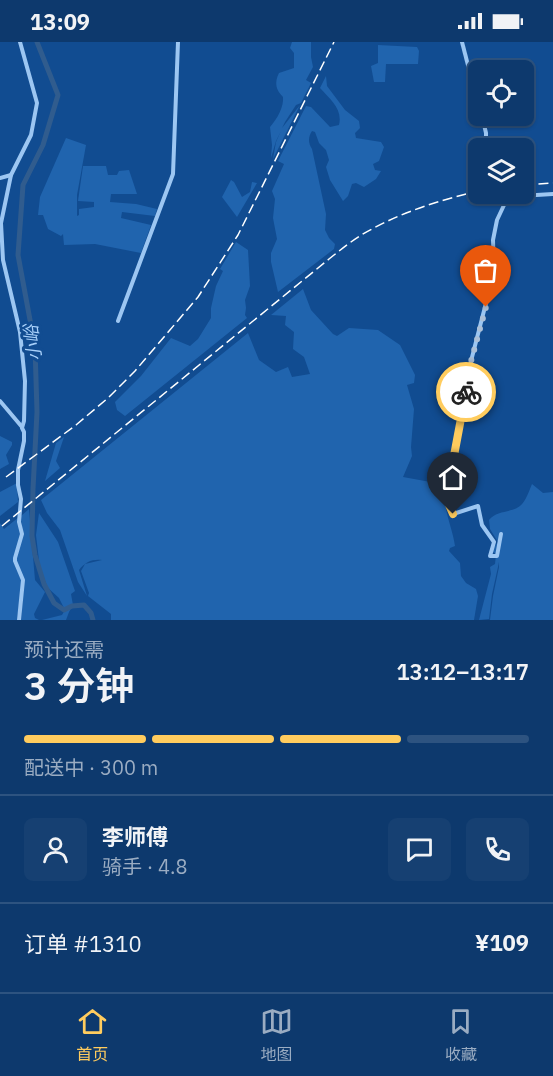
<!DOCTYPE html>
<html lang="zh">
<head>
<meta charset="utf-8">
<style>
	body { margin:0; font-family:"IBM Plex Sans","Noto Sans SC",sans-serif; background:#164072; color:#f1f3f6; height:100vh; display:flex; flex-direction:column; font-size:22px; white-space:nowrap }
	* { box-sizing:border-box; margin:0 }
	p { font-size:20px; color:#9aacc2 }
	.icon { flex:none; width:33px; height:33px; fill:none; stroke:currentColor; stroke-width:2; stroke-linecap:round; stroke-linejoin:round }
	.map { position:relative; height:578px; overflow:hidden }
	.panel { display:flex; flex-direction:column; background:#0d396d; flex:1 }
	.panel>* { flex:none }
	.controls { position:absolute; left:468px; top:18px; display:grid; gap:12px }
	.controls a { display:grid; place-items:center; width:66px; height:66px; border-radius:9px; background:#0d396d; box-shadow:0 2px 4px #0004,0 0 0 2px #2d5380; font-size:30px }
	.pin { position:absolute; display:grid; place-items:center; width:51px; height:51px; color:#fff; margin:-62px -26px; border-radius:50% 50% 50% 0; rotate:-45deg; box-shadow:0 0 6px #0007 }
	.pin .icon { rotate:45deg }
	.courier { position:absolute; display:grid; place-items:center; width:60px; height:60px; margin:-30px; border:4px solid #ffcc5e; border-radius:50%; background:#fff; color:#222; box-shadow:0 2px 8px #0007 }
	.head em { font-style:normal; font-weight:600 }
	.head div { display:flex; flex-direction:column-reverse }
	.head { display:flex; align-items:center; justify-content:space-between; height:102px; padding:0 24px }
	h1 { font-size:39px; font-weight:600; line-height:45px }
	.bar { display:grid; grid-template-columns:repeat(4,1fr); gap:9px 6px; align-content:center; height:72px; padding:0 24px }
	.bar i { height:8px; border-radius:4px; background:#2d5380 }
	.bar .on { background:#ffcc5e }
	.bar p { grid-column:span 4 }
	.line { display:flex; align-items:center; gap:15px; padding:0 24px; border-top:2px solid #2d5380 }
	.line div { flex:1 }
	.round { display:grid; place-items:center; flex:none; width:63px; height:63px; border-radius:9px; background:#164072 }
	.status { display:flex; justify-content:space-between; align-items:center; height:42px; padding:0 30px; background:#0d396d; direction:ltr }
	.status svg { height:16px; fill:currentColor }
	.menu { display:flex; justify-content:space-around; align-items:center; height:84px; border-top:2px solid #2d5380; background:#0d396d; font-size:16px; color:#9aacc2 }
	.menu a { display:grid; justify-items:center; gap:3px }
	.menu .on { color:#ffcc5e }
	.map>svg:first-child { display:block }
</style>
</head>
<body>
<div class="status"><b>13:09</b><svg viewBox="0 0 49 12"><path d="M0 12V9h3v3zM5 12V6h3v6zM10 12V3h3v9zM15 12V0h3v12zM26 1h20v11H26zM47 4h2v5h-2z"/></svg></div>
<div class="map">
<svg width="553" height="578" viewBox="0 0 553 578">
	<rect width="100%" height="100%" fill="#114c91"/>
	<g fill="#2064ae">
		<path d="M292 0H311V15L313 25 306 38 311 41 301 61 296 63 285 80 282 86 300 63 273 117 276 100 281 89 276 99 271 116 272 103 270 85C277 77 284 65 283 55 276 48 274 41 279 31L294 26V11L290 6Z"/>
		<polygon points="378,3 417,5 419,9 418,22 386,22 385,40 374,40 371,24 378,21"/>
		<path d="M326 34 327 44 345 68 359 79 360 86 355 91 356 96 381 100 384 105 379 119 373 122 375 128 381 129 376 137 364 145 356 141 352 142 348 154 343 159 330 138 326 125 329 118 326 108 319 101 315 90 312 89C308 95 308 101 312 107L326 172 325 188 329 196 335 202 334 207 278 250 271 220V211L277 197 273 176 275 157 272 149 284 122 278 119 306 64 311 65 330 85 339 83C343 67 330 57 320 46Z"/>
		<polygon points="66,96 86,103 77,153 77,174 79,173 79,167 94,165 94,160 78,159 83,124 106,124 108,133 117,133 119,129 129,128 137,152 111,152 110,160 136,162 157,167 155,174 122,170 121,176 151,183 141,211 95,202 64,203 63,192 61,194 48,187 43,173 38,173 40,155"/>
		<polygon points="231,138 234,140 242,155 250,150 252,140 257,141 237,175 222,155"/>
		<polygon points="236,200 248,208 250,244 245,258 246,266 245,273 247,276 125,374 117,368 115,360 141,334 171,296 190,304 198,297 211,276 211,266 216,244 223,229 220,227"/>
		<path d="M303 247 311 268 333 292 337 294 349 286 378 288 400 303 415 333 414 341 407 343 414 367 411 405 412 414 403 435 447 443C447 448 445 454 445 459 446 474 453 489 455 504L450 506 449 509 460 521 461 534 466 541 476 547 478 554 474 578H111V572L88 554 89 551 81 529 85 522 102 518C92 517 85 520 79 528L87 554 78 540 60 488 47 471 41 458 248 291 259 318 276 330 288 325 292 335 310 332 304 315 293 307 294 290 285 283 286 274 271 273Z"/>
		<polygon points="0,394 12,400 12,403 6,413 9,422 0,427"/>
		<polygon points="64,395 56,419 60,426 45,439 56,401"/>
		<polygon points="17,441 18,460 0,474 0,450"/>
		<path d="M532 442 543 451 553 450V578H490L493 554 499 525 498 520V525L492 552 489 577 479 578 491 532 490 525 495 522 496 512 491 509 498 500 490 487 489 478C497 468 511 471 520 464 526 459 529 449 532 442Z"/>
		<polygon points="29,467 35,538 45,550 34,572 35,576 39,578 21,578 24,540 16,518 22,493 21,474"/>
		<polygon points="39,471 58,500 75,549 71,552 73,563 69,570 66,578 42,578 62,573 65,568 59,556 48,546 40,527 36,493"/>
		<polygon points="19,475 20,493 13,519 22,540 17,578 0,578 0,481 4,487"/>
	</g>
	<g fill="none" stroke-linecap="round" stroke-linejoin="round">
		<polyline stroke="#305c8e" stroke-width="5" points="37,0 58,53 43,103 23,143 18,213 35,305 37,370 33,447 32,494 35,513 44,542 54,561 64,568 72,564 84,563 91,571 93,578"/>
		<g stroke="#9cc6f2" stroke-width="4">
			<polyline points="462,0 478,62"/>
			<polyline points="482,74 486,91 486,106"/>
			<polyline points="0,136 11,133"/>
			<polyline points="118,279 173,132 178,0"/>
			<polyline points="0,359 22,385"/>
			<polyline points="501,492 497,514 490,514 494,500 482,483 478,464 453,472 446,456 470,323 494,230 493,198 497,178 505,161 520,154 553,152"/>
			<polyline points="19,578 23,538 15,519 15,516 22,492 19,480 21,457 18,443 18,428 24,399 24,390 22,386 24,379 25,339 20,290 3,218 1,181 11,133 31,93 37,61 20,0"/>
		</g>
		<g stroke="#fff" stroke-width="1.5" stroke-dasharray="10 4.5" stroke-linecap="butt">
			<polyline points="524,143 553,141"/>
			<polyline points="6,435 76,383 108,356 135,329 198,255 238,193 334,0"/>
			<path d="M2 484 329 217C343 206 356 195 372 187 405 169 441 158 478 149"/>
		</g>
	</g>
	<g fill="none" stroke-linecap="round" stroke-linejoin="round">
		<polyline stroke="#acc0d8" stroke-width="6" stroke-dasharray="0 10.8" points="466,350 470,323 486,265"/>
		<polyline stroke="#ffcc5e" stroke-width="8" points="453,472 446,456 466,350"/>
	</g>
	<g text-anchor="middle" stroke-width="6" stroke-linejoin="round" paint-order="stroke">
		<g font-size="18" font-style="italic" fill="#a8d0fa" stroke="#114c91">
			<text transform="translate(33 301) rotate(-97)" y="6">小峪</text>
		</g>
	</g>
</svg>
<div class="controls">
<a><svg class="icon" aria-label="locate" viewBox="0 0 24 24"><circle cx="12" cy="12" r="6"/><path d="M12 2v4M12 18v4M2 12h4M18 12h4"/></svg></a>
<a><svg class="icon" aria-label="layers" viewBox="0 0 24 24"><path d="M12 4l9 5-9 5-9-5zM3 14l9 5 9-5"/></svg></a>
</div>
<div class="pin" style="left:486px;top:265px;background:#ea580c"><svg class="icon" aria-label="bag" viewBox="0 0 24 24"><path d="M5 8h14l-1 12H6zM9 8a3 3 0 0 1 6 0"/></svg></div>
<div class="pin" style="left:453px;top:472px;background:#1f2937"><svg class="icon" aria-label="home" viewBox="0 0 24 24"><path d="M3 11l9-7 9 7M6 9v11h12V9"/></svg></div>
<div class="courier" style="left:466px;top:350px"><svg class="icon" aria-label="bike" viewBox="0 0 24 24"><circle cx="6" cy="16" r="4"/><circle cx="18" cy="16" r="4"/><path d="M6 16l4-8h5l3 8M10 8l3 8H6M13 5h3"/></svg></div>
</div>
<section class="panel">
<div class="head"><div><h1>3 分钟</h1><p>预计还需</p></div><em>13:12–13:17</em></div>
<div class="bar"><i class="on"></i><i class="on"></i><i class="on"></i><i></i><p>配送中 · 300 m</p></div>
<div class="line" style="height:108px"><a class="round"><svg class="icon" aria-label="person" viewBox="0 0 24 24"><circle cx="12" cy="8" r="4"/><path d="M4 21q1-7 8-7t8 7"/></svg></a><div><b>李师傅</b><p>骑手 · 4.8</p></div><a class="round"><svg class="icon" aria-label="chat" viewBox="0 0 24 24"><path d="M4 5h16v11H9l-5 4z"/></svg></a><a class="round"><svg class="icon" aria-label="phone" viewBox="0 0 24 24"><path d="M5 4h4l2 5-3 2q2 4 5 5l2-3 5 2v4C11 20 4 13 5 4z"/></svg></a></div>
<div class="line" style="height:78px"><div>订单 #1310</div><b>¥109</b></div>
</section>
<nav class="menu">
<a class="on"><svg class="icon" aria-label="home" viewBox="0 0 24 24"><path d="M3 11l9-7 9 7M6 9v11h12V9"/></svg>首页</a>
<a><svg class="icon" aria-label="map" viewBox="0 0 24 24"><path d="M3 6l6-2 6 2 6-2v14l-6 2-6-2-6 2zM9 4v14M15 6v14"/></svg>地图</a>
<a><svg class="icon" aria-label="saved" viewBox="0 0 24 24"><path d="M7 4h10v16l-5-4-5 4z"/></svg>收藏</a>
</nav>
</body>
</html>
